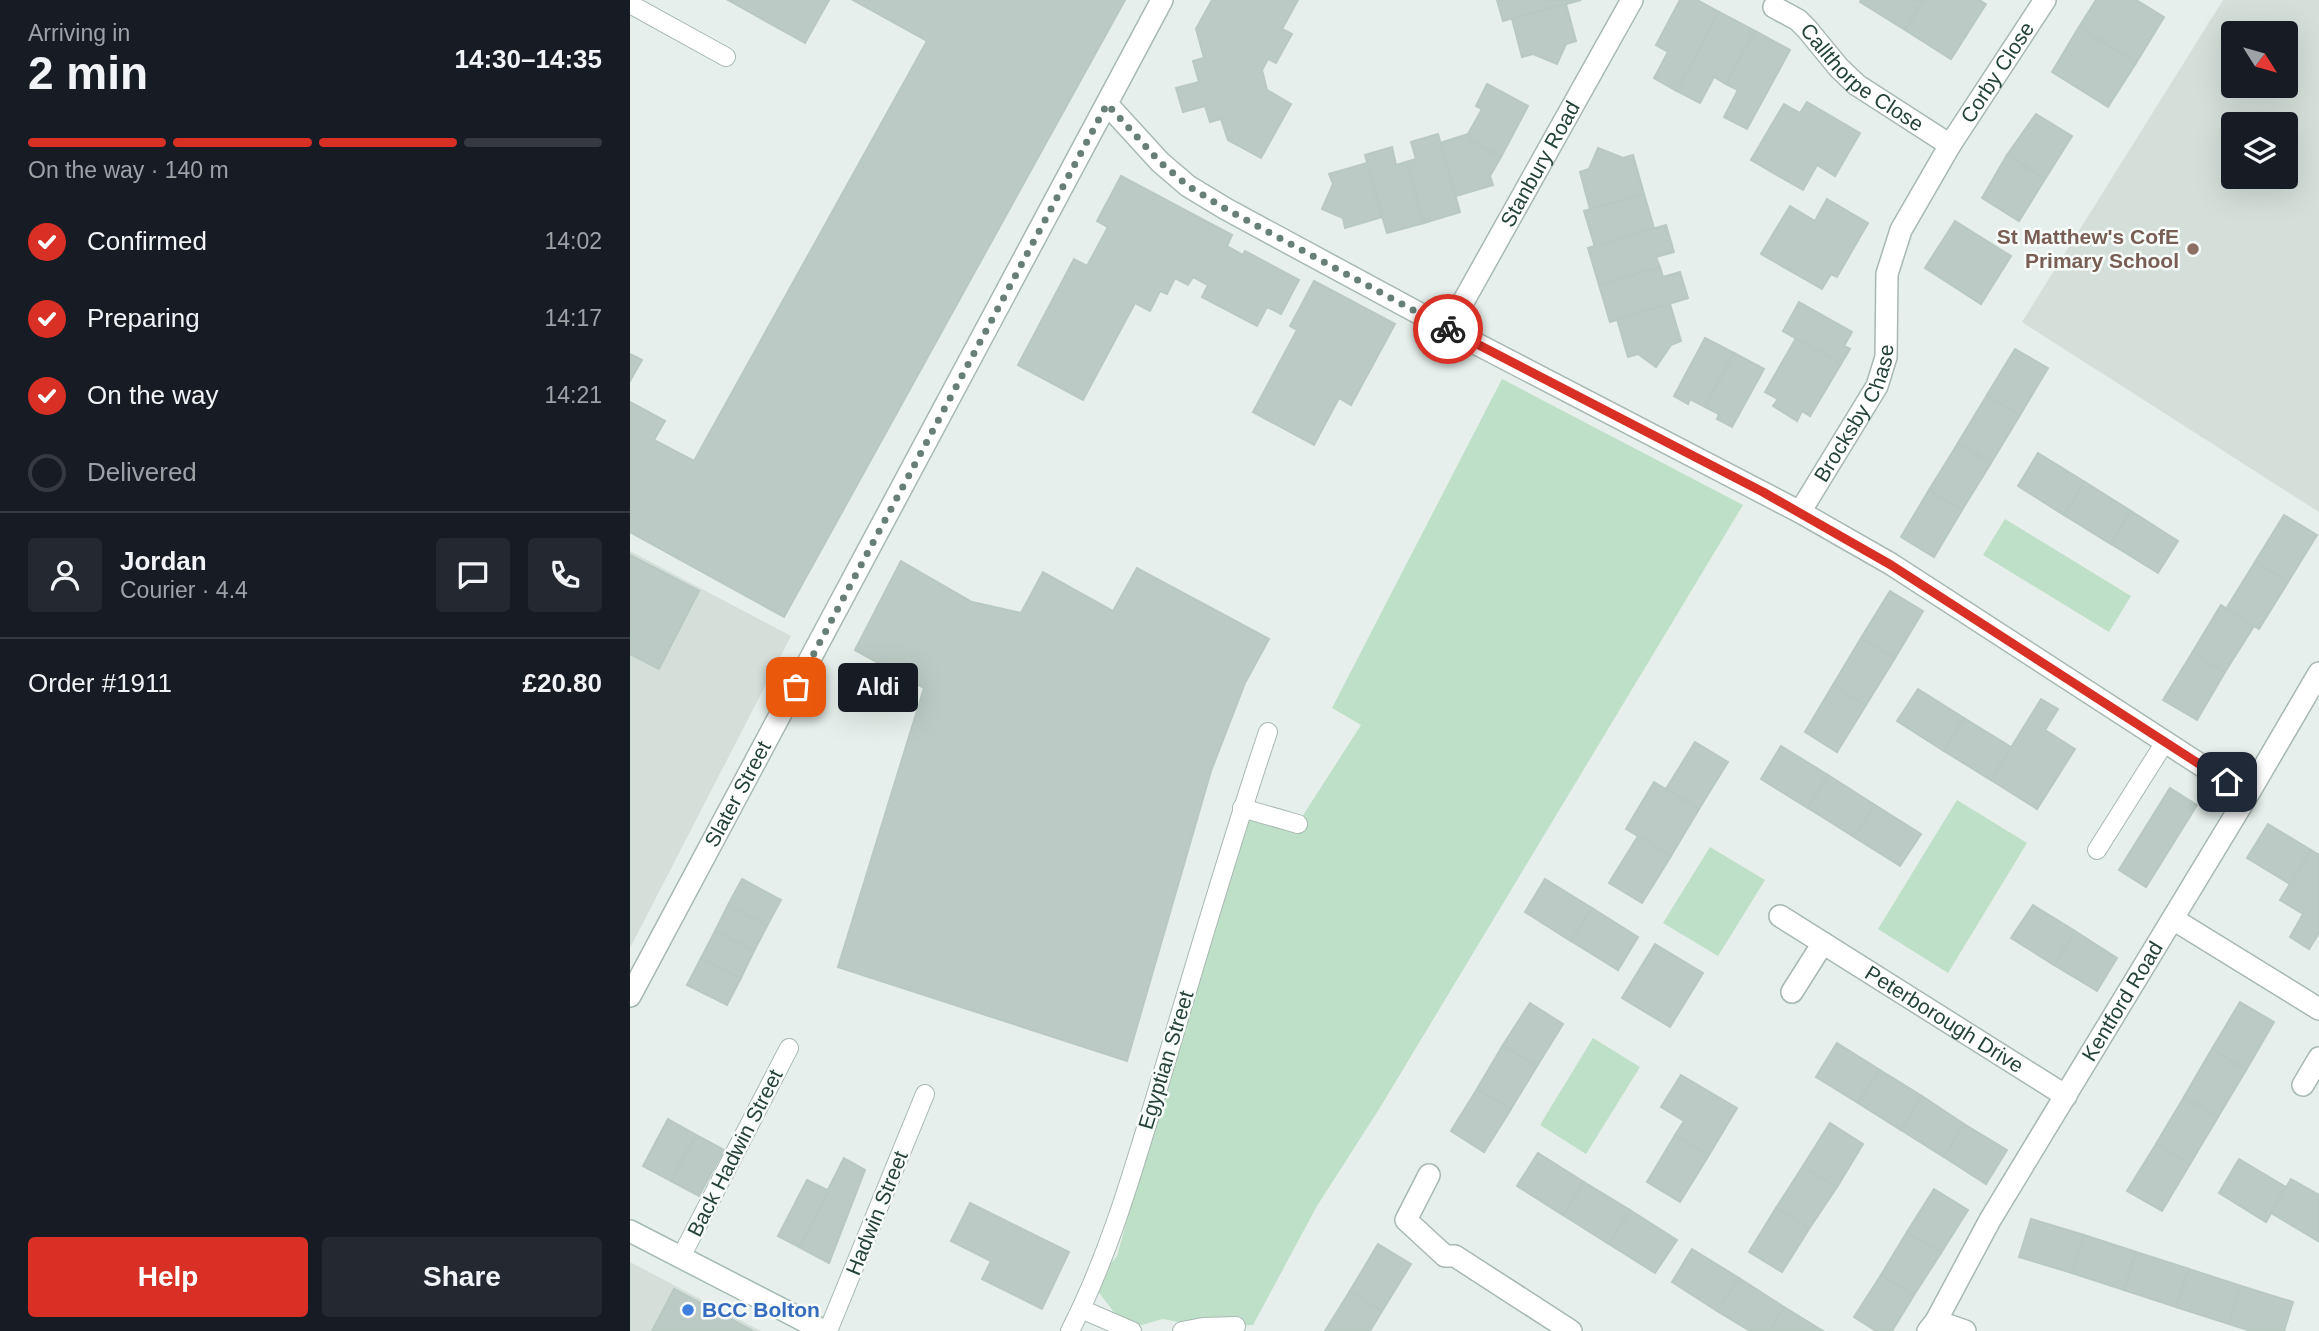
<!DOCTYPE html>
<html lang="en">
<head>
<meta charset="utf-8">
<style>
	body { margin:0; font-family:Arial,sans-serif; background:#242831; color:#f1f3f6; height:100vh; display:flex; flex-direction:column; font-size:26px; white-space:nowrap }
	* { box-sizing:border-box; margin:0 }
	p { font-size:23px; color:#9ea1a6 }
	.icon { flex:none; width:38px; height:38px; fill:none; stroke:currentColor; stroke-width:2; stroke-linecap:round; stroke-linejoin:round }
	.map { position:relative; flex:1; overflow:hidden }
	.drawer { display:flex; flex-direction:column; background:#171b24; width:630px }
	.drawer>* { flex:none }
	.needle { width:46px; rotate:127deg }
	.fabs { position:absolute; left:1591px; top:21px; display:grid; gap:14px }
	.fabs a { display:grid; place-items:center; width:77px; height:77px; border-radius:7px; background:#171b24; box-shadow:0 7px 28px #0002; font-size:35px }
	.pin { position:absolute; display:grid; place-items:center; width:60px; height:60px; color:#fff; margin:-30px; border-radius:14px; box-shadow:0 4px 10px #0006 }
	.courier { position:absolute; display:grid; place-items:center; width:70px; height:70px; margin:-35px; border:5px solid #d93025; border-radius:50%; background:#fff; color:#222; box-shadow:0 2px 9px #0007 }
	.bubble { position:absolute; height:49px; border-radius:7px; background:#171b24; box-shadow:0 7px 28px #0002; font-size:23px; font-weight:700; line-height:49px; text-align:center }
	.summary em { font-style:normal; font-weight:700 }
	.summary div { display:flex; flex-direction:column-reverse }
	.summary { display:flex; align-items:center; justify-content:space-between; height:119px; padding:0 28px }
	h1 { font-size:46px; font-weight:700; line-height:52px }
	.bar { display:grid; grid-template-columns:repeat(4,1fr); gap:10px 7px; align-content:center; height:84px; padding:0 28px }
	.bar i { height:9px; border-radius:5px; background:#363941 }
	.bar .active { background:#d93025 }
	.bar p { grid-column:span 4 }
	.line { display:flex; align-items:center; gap:18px; padding:0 28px; border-top:2px solid #363941 }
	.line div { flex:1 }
	.round { display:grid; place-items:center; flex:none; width:74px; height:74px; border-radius:7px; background:#242831 }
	ol { padding:0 28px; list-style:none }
	li { display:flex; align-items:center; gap:21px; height:77px }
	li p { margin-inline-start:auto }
	li .icon { padding:7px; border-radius:50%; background:#d93025; color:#fff; stroke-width:4 }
	li:last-child { color:#9ea1a6 }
	li i { width:38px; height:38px; border:4px solid #363941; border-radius:50% }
	.cta { display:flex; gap:14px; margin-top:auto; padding:14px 28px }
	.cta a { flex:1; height:80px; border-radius:7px; background:#d93025; color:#fff; font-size:28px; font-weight:700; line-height:80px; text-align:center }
	.cta a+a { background:#242831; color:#f1f3f6 }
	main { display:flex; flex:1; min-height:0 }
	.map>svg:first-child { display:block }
</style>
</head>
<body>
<main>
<section class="drawer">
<div class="summary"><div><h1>2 min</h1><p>Arriving in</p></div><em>14:30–14:35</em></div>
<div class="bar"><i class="active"></i><i class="active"></i><i class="active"></i><i></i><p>On the way · 140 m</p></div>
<ol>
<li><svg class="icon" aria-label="check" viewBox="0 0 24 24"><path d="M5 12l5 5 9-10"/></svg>Confirmed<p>14:02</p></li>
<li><svg class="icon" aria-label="check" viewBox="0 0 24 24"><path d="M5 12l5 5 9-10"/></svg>Preparing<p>14:17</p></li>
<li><svg class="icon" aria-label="check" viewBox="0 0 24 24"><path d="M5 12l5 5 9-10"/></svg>On the way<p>14:21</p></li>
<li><i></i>Delivered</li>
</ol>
<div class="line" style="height:126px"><a class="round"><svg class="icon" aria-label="person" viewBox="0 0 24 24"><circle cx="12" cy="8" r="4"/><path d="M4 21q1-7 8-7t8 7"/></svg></a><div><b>Jordan</b><p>Courier · 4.4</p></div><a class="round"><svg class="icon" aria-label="chat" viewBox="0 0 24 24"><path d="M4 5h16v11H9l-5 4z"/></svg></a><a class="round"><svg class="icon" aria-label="phone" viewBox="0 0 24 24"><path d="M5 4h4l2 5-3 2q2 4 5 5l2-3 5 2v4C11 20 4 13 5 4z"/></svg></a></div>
<div class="line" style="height:91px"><div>Order #1911</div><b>£20.80</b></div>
<div class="cta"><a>Help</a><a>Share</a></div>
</section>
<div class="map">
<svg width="1689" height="1331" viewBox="0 0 1689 1331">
	<rect width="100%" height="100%" fill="#e6efeb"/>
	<g fill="#d4dfda" fill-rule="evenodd">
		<path d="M1593 0H1689V512L1392 322ZM1603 33H1656V86H1603ZM1603 124H1656V177H1603Z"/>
		<polygon points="0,551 161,636 0,948"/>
		<polygon points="0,1262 131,1331 0,1331"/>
	</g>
	<g fill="#bfe0c8">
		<polygon points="872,379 1113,505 751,1106 687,1206 623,1325 573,1327 533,1319 497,1329 463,1285 487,1256 612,808 668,823 731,725 702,708"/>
		<polygon points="1375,519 1501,596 1479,632 1353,555"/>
		<polygon points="1327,800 1397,843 1318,973 1248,929"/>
		<polygon points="1080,847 1135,880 1088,956 1033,923"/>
		<polygon points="963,1038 1010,1067 956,1154 910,1125"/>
	</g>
	<g fill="#bbcac4" stroke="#b8c9c2" stroke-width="2">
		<polygon points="98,0 199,0 175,43"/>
		<polygon points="223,0 495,0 154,617 0,532 0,402 35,421 24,440 64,461 297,41"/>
		<polygon points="582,0 668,0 652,29 662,34 646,63 638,59 632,70 637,90 661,104 631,158 598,140 591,119 580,122 575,106 553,112 546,88 569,82 563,61 574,58 566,29"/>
		<polygon points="867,0 951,0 873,21"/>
		<polygon points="1050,0 1067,0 1089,12 1047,91 1024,78 1038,52 1026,45"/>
		<polygon points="1231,0 1294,0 1275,30 1230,2"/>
		<polygon points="1294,0 1349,0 1356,4 1321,59 1275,30"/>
		<polygon points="1466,0 1506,0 1534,17 1506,63 1449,27"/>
		<polygon points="936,4 946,41 936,44 927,64 903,54 892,57 882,19"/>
		<polygon points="1089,12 1125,31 1096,84 1084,77 1070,103 1047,91"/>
		<polygon points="1449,27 1506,63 1478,107 1422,72"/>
		<polygon points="1125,31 1160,50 1117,129 1094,117 1108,90 1096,84"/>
		<polygon points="857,84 898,106 871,157 841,141 838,134 852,109 846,106"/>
		<polygon points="1177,102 1230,133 1205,176 1187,165 1173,190 1121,160 1154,104 1170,113"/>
		<polygon points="1406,114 1442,136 1415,179 1377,155"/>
		<polygon points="808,134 830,212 794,223 776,162 786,159 781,142"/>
		<polygon points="838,134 841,141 871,157 860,176 863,185 826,196 810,143"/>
		<polygon points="762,147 766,165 776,162 794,223 757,233 735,155"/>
		<polygon points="968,148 993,158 1003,155 1014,194 960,209 950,172 959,169"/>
		<polygon points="1377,155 1415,179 1389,221 1352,198"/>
		<polygon points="737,163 752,217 715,228 713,218 692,209 703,184 699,174"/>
		<polygon points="491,176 602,235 597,246 613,255 615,251 669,280 651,314 637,307 627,326 572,297 578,285 563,277 558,285 545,278 537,294 530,291 520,311 505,303 453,400 388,365 444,259 457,266 478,227 467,221"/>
		<polygon points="1014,194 1024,228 965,247 954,211"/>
		<polygon points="1197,199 1238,223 1207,277 1201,274 1192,289 1131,254 1160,206 1185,221"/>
		<polygon points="1325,221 1381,256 1351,304 1295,268"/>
		<polygon points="1036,225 1044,252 1026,257 1030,267 969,285 958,248"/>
		<polygon points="1030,267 1033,277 1050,272 1058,298 980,322 969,285"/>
		<polygon points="684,281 765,324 721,405 709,398 684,445 623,412 667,330 660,326"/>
		<polygon points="1169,302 1222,332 1214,346 1220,349 1211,364 1153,331"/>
		<polygon points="1040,304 1051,341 1041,345 1026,367 1008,354 998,357 987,319"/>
		<polygon points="1075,338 1104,353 1075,407 1060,399 1058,404 1044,396"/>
		<polygon points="1166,338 1211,364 1180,416 1172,411 1167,421 1143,406 1148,399 1135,392"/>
		<polygon points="1385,349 1418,368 1390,415 1357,395"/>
		<polygon points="1104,353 1134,369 1102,427 1087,419 1089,414 1075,407"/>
		<polygon points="0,354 12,360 0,381"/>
		<polygon points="1357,395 1390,415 1361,463 1328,443"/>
		<polygon points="1328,443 1361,463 1332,510 1299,490"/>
		<polygon points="1408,453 1455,482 1434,515 1388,486"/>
		<polygon points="1455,482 1501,511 1481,544 1434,515"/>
		<polygon points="1299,490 1332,510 1304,557 1271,537"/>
		<polygon points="1501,511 1548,541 1528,573 1481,544"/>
		<polygon points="1654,515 1687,535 1658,582 1625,562"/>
		<polygon points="0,555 69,591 29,669 0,654"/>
		<polygon points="271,561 342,602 391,613 413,572 483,611 507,568 639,639 615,683 581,771 497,1061 208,967 294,688 225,650"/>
		<polygon points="1625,562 1658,582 1629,629 1596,609"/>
		<polygon points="1260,591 1293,611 1265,658 1231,638"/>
		<polygon points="1591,605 1624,626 1595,672 1562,653"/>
		<polygon points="1231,638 1265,658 1236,705 1203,685"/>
		<polygon points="1562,653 1595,672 1567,720 1533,700"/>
		<polygon points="1203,685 1236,705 1207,752 1175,732"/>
		<polygon points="1288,689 1334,718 1314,751 1267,721"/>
		<polygon points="1411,699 1428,709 1415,730 1445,749 1407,809 1361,780"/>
		<polygon points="1334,718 1381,747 1361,780 1314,751"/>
		<polygon points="1065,742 1098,762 1069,809 1036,789"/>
		<polygon points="1151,746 1198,775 1178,808 1131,779"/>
		<polygon points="1198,775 1245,805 1224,837 1178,808"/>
		<polygon points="1024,782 1069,809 1041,856 996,829"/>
		<polygon points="1540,788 1567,805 1516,887 1489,870"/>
		<polygon points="1245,805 1291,834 1270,866 1224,837"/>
		<polygon points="1638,824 1681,850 1660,884 1617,858"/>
		<polygon points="1008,836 1041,856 1012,903 979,883"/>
		<polygon points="1681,850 1689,855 1689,933 1679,949 1660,937 1673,914 1650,900"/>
		<polygon points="112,879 151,900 137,926 98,905"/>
		<polygon points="915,879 962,908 941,941 895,912"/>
		<polygon points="98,905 137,926 124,951 85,931"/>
		<polygon points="1403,905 1445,931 1424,965 1381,938"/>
		<polygon points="962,908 1008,937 988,970 941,941"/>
		<polygon points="85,931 124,951 111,978 71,958"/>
		<polygon points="1445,931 1487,958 1467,991 1424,965"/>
		<polygon points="1025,944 1073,973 1040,1027 992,998"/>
		<polygon points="71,958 111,978 97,1005 57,985"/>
		<polygon points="1610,1002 1644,1022 1616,1070 1582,1049"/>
		<polygon points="900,1003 933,1024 907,1066 873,1045"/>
		<polygon points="1207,1043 1250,1070 1228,1103 1186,1077"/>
		<polygon points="873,1045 907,1066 881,1109 847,1089"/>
		<polygon points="1582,1049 1616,1070 1588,1117 1554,1097"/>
		<polygon points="1250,1070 1292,1096 1271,1130 1228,1103"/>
		<polygon points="1051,1075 1107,1108 1079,1155 1045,1135 1054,1121 1031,1107"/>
		<polygon points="847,1089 881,1109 854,1152 821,1131"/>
		<polygon points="1292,1096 1334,1124 1314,1157 1271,1130"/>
		<polygon points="1554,1097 1588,1117 1560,1164 1526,1144"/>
		<polygon points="38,1119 66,1135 41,1181 13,1166"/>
		<polygon points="1200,1123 1233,1144 1207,1187 1173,1166"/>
		<polygon points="1334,1124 1377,1150 1356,1184 1314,1157"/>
		<polygon points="66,1135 94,1150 69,1196 41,1181"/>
		<polygon points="1045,1135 1079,1155 1050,1202 1017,1182"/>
		<polygon points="1526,1144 1560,1164 1532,1211 1497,1191"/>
		<polygon points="908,1153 954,1182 933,1215 887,1186"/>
		<polygon points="214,1158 235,1170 199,1263 169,1247"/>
		<polygon points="1609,1159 1656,1187 1636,1222 1589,1193"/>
		<polygon points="1173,1166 1207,1187 1179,1229 1146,1208"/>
		<polygon points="1661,1179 1689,1195 1688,1241 1641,1213"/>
		<polygon points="177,1180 199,1191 169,1247 148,1236"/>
		<polygon points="954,1182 1000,1210 979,1244 933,1215"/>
		<polygon points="1304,1189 1338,1210 1311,1253 1277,1232"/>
		<polygon points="340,1203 439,1252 412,1309 352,1279 361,1261 321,1241"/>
		<polygon points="1146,1208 1179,1229 1152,1272 1119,1252"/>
		<polygon points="1000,1210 1047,1240 1025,1273 979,1244"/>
		<polygon points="1401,1219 1454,1235 1442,1273 1389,1257"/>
		<polygon points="1277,1232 1311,1253 1284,1295 1251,1275"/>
		<polygon points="1454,1235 1506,1252 1494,1290 1442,1273"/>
		<polygon points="748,1244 781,1264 752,1311 720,1291"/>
		<polygon points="1062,1249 1109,1278 1087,1311 1042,1282"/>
		<polygon points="1506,1252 1559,1269 1546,1307 1494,1290"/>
		<polygon points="1559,1269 1611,1286 1599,1324 1546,1307"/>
		<polygon points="1251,1275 1284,1295 1262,1331 1246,1331 1224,1317"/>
		<polygon points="1109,1278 1154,1307 1139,1331 1120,1331 1087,1311"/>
		<polygon points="1611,1286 1663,1302 1654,1331 1621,1331 1599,1324"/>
		<polygon points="44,1289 123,1331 22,1331"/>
		<polygon points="720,1291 752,1311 740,1331 695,1331"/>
		<polygon points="1154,1307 1193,1331 1139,1331"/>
	</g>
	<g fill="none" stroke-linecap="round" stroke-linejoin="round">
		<g stroke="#a8b8b2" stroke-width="20">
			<g id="service">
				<polyline points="0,4 96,57"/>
				<polyline points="612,808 668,824"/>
				<polyline points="1467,850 1535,742"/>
				<polyline points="51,1257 159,1048"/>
				<polyline points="451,1309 502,1331"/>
				<polyline points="198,1331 295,1094"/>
				<path d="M440 1331C482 1249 506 1160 533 1072 567 958 600 844 638 732"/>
				<polyline points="552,1331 573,1327 606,1326"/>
			</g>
		</g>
		<g stroke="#a8b8b2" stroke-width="24">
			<g id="minor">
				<path id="s1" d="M1144 7 1168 20 1177 29 1209 68 1227 85 1320 145"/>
				<polyline points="477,104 530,162 558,186 596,209 818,329 1170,512 1261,564 1617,795"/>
				<path id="s2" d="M818 329 1002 0"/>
				<path id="s3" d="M1170 512 1247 386 1256 357 1257 274 1271 230 1320 145 1415 0"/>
				<path id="s4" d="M1150 916 1436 1096"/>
				<polyline points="1543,919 1689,1009"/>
				<polyline points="1162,992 1193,943"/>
				<path id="s5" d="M0 996 532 0"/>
				<polyline points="1673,1085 1689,1058"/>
				<polyline points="799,1175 776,1220 815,1256 825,1256 941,1331"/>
				<polyline points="1306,1321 1335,1331"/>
				<path id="s6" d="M1298 1331 1306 1321 1360 1220 1620 791 1689 673"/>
			</g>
		</g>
		<g stroke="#a4bbb3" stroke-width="24">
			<polyline id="secondary" points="0,1231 194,1331"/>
		</g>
		<use href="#service" stroke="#fff" stroke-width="18"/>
		<use href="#minor" stroke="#fff" stroke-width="21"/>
		<use href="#secondary" stroke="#fff" stroke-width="21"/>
	</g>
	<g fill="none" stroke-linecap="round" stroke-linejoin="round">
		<polyline stroke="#687f78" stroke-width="7" stroke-dasharray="0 12.6" points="166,687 477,104 530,162 558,186 596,209 818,329"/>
		<polyline stroke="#d93025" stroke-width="9" points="818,329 1133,492 1261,565 1597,782"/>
	</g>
	<circle fill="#8d6e63" stroke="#f7fbf9" stroke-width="2.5" cx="1563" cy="249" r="7"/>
	<circle fill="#3f7fe0" stroke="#f7fbf9" stroke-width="2.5" cx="58" cy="1310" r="7"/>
	<g text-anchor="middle" stroke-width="5" stroke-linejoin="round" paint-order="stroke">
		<g font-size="21" fill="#24423a" stroke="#f7fbf9">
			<text dy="7" stroke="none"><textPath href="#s3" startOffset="492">Corby Close</textPath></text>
			<text dy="7" stroke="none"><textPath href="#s1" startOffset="114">Callthorpe Close</textPath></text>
			<text dy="7" stroke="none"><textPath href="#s2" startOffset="189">Stanbury Road</textPath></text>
			<text dy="7" stroke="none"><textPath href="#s3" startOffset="114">Brocksby Chase</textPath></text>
			<text dy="7" stroke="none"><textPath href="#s5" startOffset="229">Slater Street</textPath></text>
			<text dy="7" stroke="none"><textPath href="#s6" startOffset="383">Kentford Road</textPath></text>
			<text dy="7" stroke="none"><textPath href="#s4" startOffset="194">Peterborough Drive</textPath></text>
			<text transform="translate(536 1060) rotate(-73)" y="7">Egyptian Street</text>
			<text transform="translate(105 1153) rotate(-63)" y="7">Back Hadwin Street</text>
			<text transform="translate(247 1213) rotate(-68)" y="7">Hadwin Street</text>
		</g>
		<g font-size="21" font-weight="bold" fill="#785e54" stroke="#f7fbf9" text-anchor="end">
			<text x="1549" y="244">St Matthew's CofE<tspan x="1549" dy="24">Primary School</tspan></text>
		</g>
		<g font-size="21" font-weight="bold" fill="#366cbe" stroke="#f7fbf9" text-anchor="start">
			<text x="72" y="1317">BCC Bolton</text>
		</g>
	</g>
</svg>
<div class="fabs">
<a><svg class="needle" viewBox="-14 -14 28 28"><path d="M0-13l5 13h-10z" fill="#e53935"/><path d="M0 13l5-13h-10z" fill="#9ea1a6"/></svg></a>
<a><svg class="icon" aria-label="layers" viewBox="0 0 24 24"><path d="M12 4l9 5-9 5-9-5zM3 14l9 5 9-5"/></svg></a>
</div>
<div class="pin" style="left:166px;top:687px;background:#ea580c"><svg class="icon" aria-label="bag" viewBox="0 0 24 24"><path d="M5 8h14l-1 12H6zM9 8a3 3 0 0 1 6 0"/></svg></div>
<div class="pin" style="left:1597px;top:782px;background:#1f2937"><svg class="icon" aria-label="home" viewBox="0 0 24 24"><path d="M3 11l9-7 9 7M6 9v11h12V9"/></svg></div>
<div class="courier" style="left:818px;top:329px"><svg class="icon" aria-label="bike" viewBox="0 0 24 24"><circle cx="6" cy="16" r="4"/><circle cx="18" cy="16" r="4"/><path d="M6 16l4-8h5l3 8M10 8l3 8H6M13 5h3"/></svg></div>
<div class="bubble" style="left:208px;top:663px;width:80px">Aldi</div>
</div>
</main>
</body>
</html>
